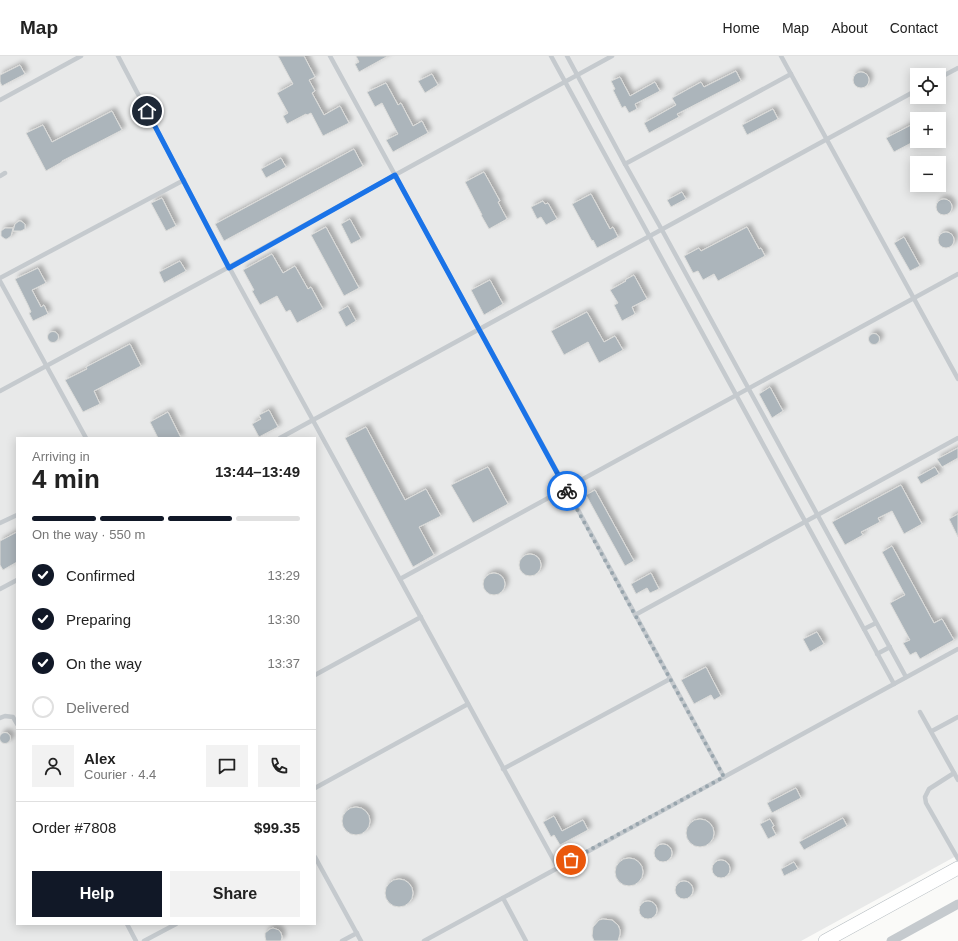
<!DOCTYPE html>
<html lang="en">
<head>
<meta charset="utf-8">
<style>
	body { margin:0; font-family:Helvetica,sans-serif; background:#f2f2f2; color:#222; height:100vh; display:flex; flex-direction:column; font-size:15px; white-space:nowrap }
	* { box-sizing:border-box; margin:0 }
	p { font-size:13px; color:#767676 }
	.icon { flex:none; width:22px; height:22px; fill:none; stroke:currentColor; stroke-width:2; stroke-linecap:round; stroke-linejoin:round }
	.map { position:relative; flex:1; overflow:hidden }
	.details { position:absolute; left:16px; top:381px; width:300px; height:488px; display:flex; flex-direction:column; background:#fff; border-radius:0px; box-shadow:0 2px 10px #0003 }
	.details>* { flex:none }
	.buttons { position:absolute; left:910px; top:12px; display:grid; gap:8px }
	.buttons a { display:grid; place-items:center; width:36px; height:36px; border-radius:0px; background:#fff; box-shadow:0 2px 10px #0003; font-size:20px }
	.pin { position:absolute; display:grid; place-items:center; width:34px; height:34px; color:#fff; margin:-17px; border:2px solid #fff; border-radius:50%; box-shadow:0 1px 4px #0007 }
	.courier { position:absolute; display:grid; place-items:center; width:40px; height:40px; margin:-20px; border:3px solid #1a73e8; border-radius:50%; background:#fff; color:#222; box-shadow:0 1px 5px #0007 }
	.overview em { font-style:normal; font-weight:700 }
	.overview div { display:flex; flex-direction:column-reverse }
	.overview { display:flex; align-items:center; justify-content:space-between; height:68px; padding:0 16px }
	h1 { font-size:26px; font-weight:700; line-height:30px }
	.bar { display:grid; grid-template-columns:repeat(4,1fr); gap:6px 4px; align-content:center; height:48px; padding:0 16px }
	.bar i { height:5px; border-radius:3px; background:#e0e0e0 }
	.bar .on { background:#111827 }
	.bar p { grid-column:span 4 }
	.line { display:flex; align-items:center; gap:10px; padding:0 16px; border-top:1px solid #e0e0e0 }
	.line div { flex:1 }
	.round { display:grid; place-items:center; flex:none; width:42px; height:42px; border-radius:0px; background:#f2f2f2 }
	ol { padding:0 16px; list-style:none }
	li { display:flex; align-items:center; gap:12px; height:44px }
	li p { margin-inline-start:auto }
	li .icon { padding:4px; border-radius:50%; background:#111827; color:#fff; stroke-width:4 }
	li:last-child { color:#767676 }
	li i { width:22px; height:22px; border:2px solid #e0e0e0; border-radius:50% }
	.action { display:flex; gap:8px; margin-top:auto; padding:8px 16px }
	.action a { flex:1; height:46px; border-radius:0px; background:#111827; color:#fff; font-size:16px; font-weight:700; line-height:46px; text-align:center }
	.action a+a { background:#f2f2f2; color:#222 }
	header { display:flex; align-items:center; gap:24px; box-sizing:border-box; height:56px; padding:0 20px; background:#fff; border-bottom:1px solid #e0e0e0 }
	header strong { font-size:19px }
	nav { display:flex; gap:22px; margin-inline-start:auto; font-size:14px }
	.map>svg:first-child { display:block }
</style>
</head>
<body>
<header>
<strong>Map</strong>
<nav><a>Home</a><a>Map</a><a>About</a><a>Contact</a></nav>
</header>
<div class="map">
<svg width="958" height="885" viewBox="0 0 958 885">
	<defs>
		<filter id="shadow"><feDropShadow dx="3.5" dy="-3.5" stdDeviation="2" flood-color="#0004"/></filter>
	</defs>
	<rect width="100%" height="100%" fill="#fafaf8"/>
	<path fill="#e8e9e9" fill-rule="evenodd" d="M0 0H958V799L801 885H0ZM917 19H939V41H917ZM917 63H939V85H917ZM917 107H939V129H917ZM17 382H315V868H17Z"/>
	<g fill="#acb5bb" stroke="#dcdcda" filter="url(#shadow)">
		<polygon points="278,0 304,0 315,21 309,24 315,35 312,37 324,59 340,50 349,67 323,80 311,57 307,59 306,58 287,68 283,60 288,57 277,37 293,28"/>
		<polygon points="356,0 388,0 359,16 355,8 359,6"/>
		<polygon points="20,9 25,18 2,30 0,26 0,19"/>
		<polygon points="736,15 741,25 677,58 679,61 649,77 644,67 676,49 672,42 701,26 704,31"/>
		<circle cx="861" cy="24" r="8"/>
		<polygon points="432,18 438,29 425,37 418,25"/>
		<polygon points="620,21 630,40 655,26 660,35 635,48 637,53 629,57 625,50 622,52 613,34 615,33 611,25"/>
		<polygon points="386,27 398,49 401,47 413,70 422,65 428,77 393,96 386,84 398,78 382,47 375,51 367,36"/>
		<polygon points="773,53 778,63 747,79 742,69"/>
		<polygon points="112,55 122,74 62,105 62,106 46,115 26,77 43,69 52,86"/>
		<polygon points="917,66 917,84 894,96 886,82"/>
		<polygon points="354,93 363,110 224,185 215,168"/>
		<polygon points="281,102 286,111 266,122 261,113"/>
		<polygon points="484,116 500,145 498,146 507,163 489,173 481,159 482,159 465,126"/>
		<polygon points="682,136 686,143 671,151 667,144"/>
		<polygon points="591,138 610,173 613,171 618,181 597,192 593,184 592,185 572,148"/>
		<polygon points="162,142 176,170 166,175 151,147"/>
		<circle cx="944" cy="151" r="8"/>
		<polygon points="543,145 545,148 548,147 557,163 546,169 541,161 537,163 531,151"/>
		<polygon points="350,163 361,183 351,188 341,168"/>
		<polygon points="19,165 21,165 25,168 25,173 21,175 13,175 15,168"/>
		<polygon points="326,171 359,232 344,240 311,179"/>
		<polygon points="747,171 759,193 761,192 765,200 718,225 714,218 703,224 698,215 693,217 684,200 699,192 701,195"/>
		<polygon points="5,172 13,172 11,180 7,183 5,183 1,180 1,175"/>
		<circle cx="946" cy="184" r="8"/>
		<polygon points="904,181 920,210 910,215 894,187"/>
		<polygon points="272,198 283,217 295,210 308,233 311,231 323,253 297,267 290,254 286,256 277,240 260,249 252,235 254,234 243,214"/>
		<polygon points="180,205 186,215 164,227 159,216"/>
		<polygon points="38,212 46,227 32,234 41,251 44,249 48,258 33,265 29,257 31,256 28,249 15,223"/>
		<polygon points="634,219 647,243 632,251 635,258 622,265 614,249 618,247 610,234 626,225 625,224"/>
		<polygon points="490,224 503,248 484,259 471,234"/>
		<polygon points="348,250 356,265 346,271 338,256"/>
		<polygon points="587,256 604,286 615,280 623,294 599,307 588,286 564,299 551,275"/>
		<circle cx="53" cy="281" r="5.5"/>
		<circle cx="874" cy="283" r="5.5"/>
		<polygon points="130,288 141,310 94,335 100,348 83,356 65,324 87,313 86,311"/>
		<polygon points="770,331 783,355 772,362 759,338"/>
		<polygon points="269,354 278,371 259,381 252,368 261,363 259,359"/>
		<polygon points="168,356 181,382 158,382 150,366"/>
		<polygon points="366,371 405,444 426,433 441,460 419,471 434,499 413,511 345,382"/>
		<polygon points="958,392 958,402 942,411 937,403"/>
		<polygon points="488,411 508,448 473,467 451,429"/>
		<polygon points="935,411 939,418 921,428 917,421"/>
		<polygon points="901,429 922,468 904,478 892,455 878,462 880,466 861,476 863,479 845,489 832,466"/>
		<polygon points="595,434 634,505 625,510 586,439"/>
		<polygon points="958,458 958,481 949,463"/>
		<polygon points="17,476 17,506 3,514 0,509 0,485"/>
		<polygon points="892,490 934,567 942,563 954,584 920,603 916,596 910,599 903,587 910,584 890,547 905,539 882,496"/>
		<circle cx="530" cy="509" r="11"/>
		<circle cx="494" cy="528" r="11"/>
		<polygon points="651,517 659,533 650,537 647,532 636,538 631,528"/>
		<polygon points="817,576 824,588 810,596 803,583"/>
		<polygon points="706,611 721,640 714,644 711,639 694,648 681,624"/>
		<circle cx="5" cy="682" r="5.5"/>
		<polygon points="796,732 801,742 772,757 767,747"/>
		<circle cx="356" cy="765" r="14"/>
		<polygon points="554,760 562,775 583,764 588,774 560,789 554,779 551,781 543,766"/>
		<polygon points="843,762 847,770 804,794 799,786"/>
		<circle cx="700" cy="777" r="14"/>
		<polygon points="770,763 774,770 772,771 776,779 768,783 760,768"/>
		<circle cx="663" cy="797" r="9"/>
		<circle cx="629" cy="816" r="14"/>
		<circle cx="721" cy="813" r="9"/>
		<polygon points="794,806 798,813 784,820 781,813"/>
		<circle cx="399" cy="837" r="14"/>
		<circle cx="684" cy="834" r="9"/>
		<circle cx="648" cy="854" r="9"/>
		<polygon points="603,863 612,864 618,869 620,874 620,878 618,885 594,885 592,880 593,871 599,864"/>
		<polygon points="273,872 279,874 281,877 282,881 281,885 266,885 265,881 265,877 270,873"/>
	</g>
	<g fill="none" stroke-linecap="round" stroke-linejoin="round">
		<g stroke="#b5bcc1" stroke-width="14">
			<polyline id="secondary" points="825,885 958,812"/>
		</g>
		<g stroke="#c5cace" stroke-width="4.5">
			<polyline points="118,0 229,211 558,812"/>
			<polyline points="330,0 724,721"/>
			<polyline points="551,0 894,628"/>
			<polyline points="567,0 625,108 662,174 906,621"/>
			<polyline points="781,0 958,323"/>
			<polyline points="939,22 958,12"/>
			<polyline points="0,44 81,0"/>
			<polyline points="625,108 791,18"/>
			<polyline points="0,120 5,117"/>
			<polyline points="0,222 184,124"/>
			<polyline points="0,225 86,382"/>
			<polyline points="0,335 229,211 395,119 612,0"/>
			<polyline points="280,382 917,34"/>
			<polyline points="0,467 17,459"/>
			<polyline points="400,523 958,218"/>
			<polyline points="0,533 17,524"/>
			<polyline points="635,559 958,382"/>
			<polyline points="864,573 876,567"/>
			<polyline points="877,598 890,591"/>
			<polyline points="315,619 421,561"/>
			<polyline points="920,656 958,724"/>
			<polyline points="0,662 5,660 13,661 17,668"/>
			<polyline points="932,675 958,661"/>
			<polyline points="503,713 670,623"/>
			<polyline points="954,717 929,733 925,741 926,747 958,803"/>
			<polyline points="315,732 468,648"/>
			<polyline points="315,801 361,885"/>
			<polyline points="503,842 526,885"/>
			<polyline points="127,868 136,885"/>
			<polyline points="144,885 176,868"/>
			<polyline points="342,885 357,877"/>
			<polyline points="424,885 958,593"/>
		</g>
		<polyline stroke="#c5cace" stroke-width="9" points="891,885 958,848"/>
		<use href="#secondary" stroke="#fff" stroke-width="13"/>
	</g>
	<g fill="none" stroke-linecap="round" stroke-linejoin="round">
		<polyline stroke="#98a5ad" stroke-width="4" stroke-dasharray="0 7.2" points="567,435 724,721 571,804"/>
		<polyline stroke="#1a73e8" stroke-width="5" points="147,55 229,212 395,119 567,435"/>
	</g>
</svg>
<div class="buttons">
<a><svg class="icon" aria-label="locate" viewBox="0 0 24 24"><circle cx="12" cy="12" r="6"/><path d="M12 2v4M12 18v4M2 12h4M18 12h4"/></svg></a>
<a>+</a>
<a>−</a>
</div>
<div class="pin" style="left:571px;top:804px;background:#ea580c"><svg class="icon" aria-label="bag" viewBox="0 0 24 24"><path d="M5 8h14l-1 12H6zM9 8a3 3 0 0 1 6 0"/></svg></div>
<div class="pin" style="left:147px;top:55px;background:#1f2937"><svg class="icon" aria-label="home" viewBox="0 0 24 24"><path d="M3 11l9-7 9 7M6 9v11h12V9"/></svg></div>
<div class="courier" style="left:567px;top:435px"><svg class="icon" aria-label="bike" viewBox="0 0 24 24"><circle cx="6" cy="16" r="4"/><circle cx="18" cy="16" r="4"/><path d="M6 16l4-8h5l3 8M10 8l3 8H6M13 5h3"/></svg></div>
<section class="details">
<div class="overview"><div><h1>4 min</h1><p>Arriving in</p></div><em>13:44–13:49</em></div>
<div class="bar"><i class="on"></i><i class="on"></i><i class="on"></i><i></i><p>On the way · 550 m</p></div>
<ol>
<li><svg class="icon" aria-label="check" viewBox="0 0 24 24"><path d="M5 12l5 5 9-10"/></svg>Confirmed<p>13:29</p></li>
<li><svg class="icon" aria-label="check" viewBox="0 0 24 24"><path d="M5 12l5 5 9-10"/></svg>Preparing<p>13:30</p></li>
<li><svg class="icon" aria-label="check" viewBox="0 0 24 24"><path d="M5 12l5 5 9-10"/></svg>On the way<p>13:37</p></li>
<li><i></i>Delivered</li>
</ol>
<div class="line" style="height:72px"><a class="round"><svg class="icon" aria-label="person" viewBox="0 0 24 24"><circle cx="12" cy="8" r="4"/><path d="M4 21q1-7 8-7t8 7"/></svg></a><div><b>Alex</b><p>Courier · 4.4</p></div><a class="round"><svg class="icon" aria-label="chat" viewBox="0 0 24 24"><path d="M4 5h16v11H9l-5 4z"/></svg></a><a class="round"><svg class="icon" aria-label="phone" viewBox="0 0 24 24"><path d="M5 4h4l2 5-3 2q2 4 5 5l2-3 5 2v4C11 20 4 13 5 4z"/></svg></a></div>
<div class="line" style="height:52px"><div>Order #7808</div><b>$99.35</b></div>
<div class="action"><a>Help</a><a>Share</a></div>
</section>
</div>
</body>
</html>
